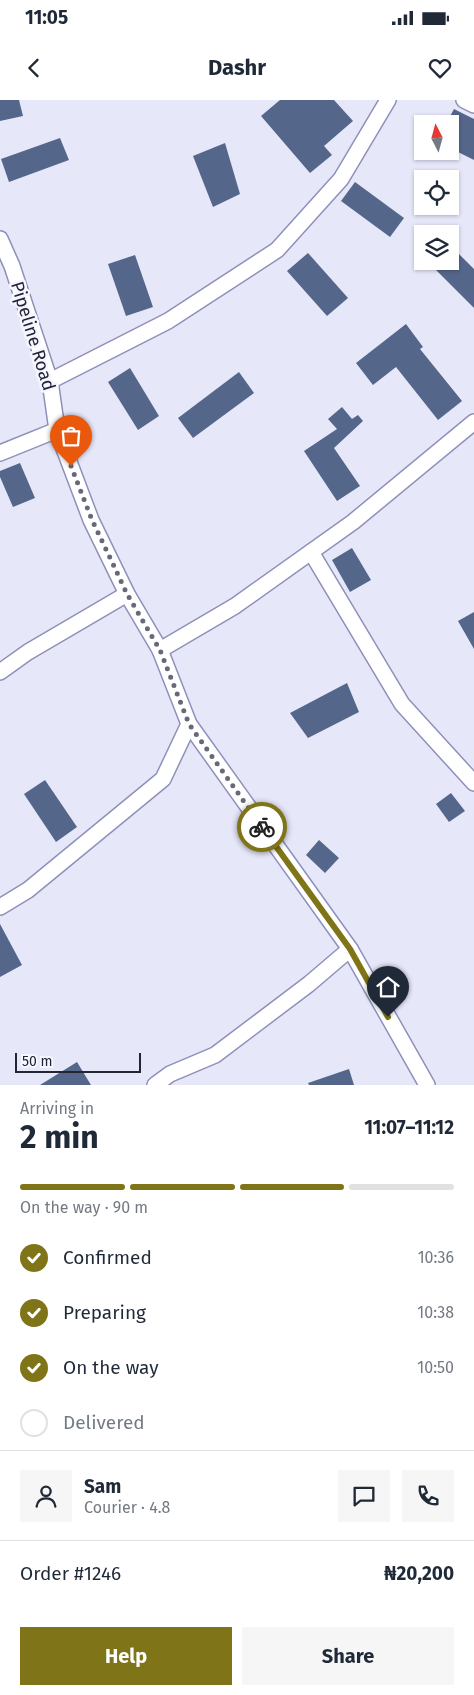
<!DOCTYPE html>
<html lang="en">
<head>
<meta charset="utf-8">
<style>
	body { margin:0; font-family:"Fira Sans",sans-serif; background:#f6f6f7; color:#1f2937; height:100vh; display:flex; flex-direction:column; font-size:19px; white-space:nowrap }
	* { box-sizing:border-box; margin:0 }
	p { font-size:16px; color:#747a83 }
	.icon { flex:none; width:28px; height:28px; fill:none; stroke:currentColor; stroke-width:2; stroke-linecap:round; stroke-linejoin:round }
	.map { position:relative; height:985px; overflow:hidden }
	.panel { display:flex; flex-direction:column; background:#fff; flex:1 }
	.panel>* { flex:none }
	.needle { width:32px; rotate:354deg }
	.tools { position:absolute; left:414px; top:15px; display:grid; gap:10px }
	.tools a { display:grid; place-items:center; width:45px; height:45px; border-radius:0px; background:#fff; box-shadow:0 1px 4px #0004; font-size:25px }
	.scale { position:absolute; left:15px; bottom:12px; width:126px; box-sizing:border-box; padding-left:5px; border:2px solid #232434; border-top:0; font-size:14px; line-height:18px; white-space:nowrap; color:#232434; -webkit-text-stroke:4px #f5f6ff; paint-order:stroke }
	.pin { position:absolute; display:grid; place-items:center; width:42px; height:42px; color:#fff; margin:-51px -21px; border-radius:50% 50% 50% 0; rotate:-45deg; box-shadow:0 0 5px #0007 }
	.pin .icon { rotate:45deg }
	.courier { position:absolute; display:grid; place-items:center; width:50px; height:50px; margin:-25px; border:4px solid #7f7518; border-radius:50%; background:#fff; color:#222; box-shadow:0 1px 6px #0007 }
	.overview em { font-style:normal; font-weight:700 }
	.overview div { display:flex; flex-direction:column-reverse }
	.overview { display:flex; align-items:center; justify-content:space-between; height:85px; padding:0 20px }
	h1 { font-size:32px; font-weight:700; line-height:38px }
	.bar { display:grid; grid-template-columns:repeat(4,1fr); gap:8px 5px; align-content:center; height:60px; padding:0 20px }
	.bar i { height:6px; border-radius:4px; background:#e0e1e3 }
	.bar .current { background:#7f7518 }
	.bar p { grid-column:span 4 }
	.line { display:flex; align-items:center; gap:12px; padding:0 20px; border-top:1px solid #e0e1e3 }
	.line div { flex:1 }
	.round { display:grid; place-items:center; flex:none; width:52px; height:52px; border-radius:0px; background:#f6f6f7 }
	ol { padding:0 20px; list-style:none }
	li { display:flex; align-items:center; gap:15px; height:55px }
	li p { margin-inline-start:auto }
	li .icon { padding:5px; border-radius:50%; background:#7f7518; color:#fff; stroke-width:4 }
	li:last-child { color:#747a83 }
	li i { width:28px; height:28px; border:2px solid #e0e1e3; border-radius:50% }
	.cta { display:flex; gap:10px; margin-top:auto; padding:10px 20px }
	.cta a { flex:1; height:58px; border-radius:0px; background:#7f7518; color:#fff; font-size:20px; font-weight:700; line-height:58px; text-align:center }
	.cta a+a { background:#f6f6f7; color:#1f2937 }
	.status { display:flex; justify-content:space-between; align-items:center; height:35px; padding:0 25px; background:#fff; direction:ltr }
	.status svg { height:14px; fill:currentColor }
	header { display:flex; justify-content:space-between; align-items:center; height:65px; padding:0 20px; background:#fff; font-size:22px; font-weight:700 }
	.map>svg:first-child { display:block }
</style>
</head>
<body>
<div class="status"><b>11:05</b><svg viewBox="0 0 49 12"><path d="M0 12V9h3v3zM5 12V6h3v6zM10 12V3h3v9zM15 12V0h3v12zM26 1h20v11H26zM47 4h2v5h-2z"/></svg></div>
<header><svg class="icon" aria-label="back" viewBox="0 0 24 24"><path d="M15 5l-7 7 7 7"/></svg>Dashr<svg class="icon" aria-label="heart" viewBox="0 0 24 24"><path d="M12 20l-8-8c-3-5 5-10 8-4 3-6 11-1 8 4z"/></svg></header>
<div class="map">
<svg width="474" height="985" viewBox="0 0 474 985">
	<rect width="100%" height="100%" fill="#e6e8fa"/>
	<g fill="#54668a">
		<polygon points="0,0 19,0 23,16 0,21"/>
		<polygon points="280,0 334,0 353,21 324,46 332,55 310,73 261,16"/>
		<polygon points="454,9 474,19 474,60 450,48 450,24 446,24"/>
		<polygon points="60,38 69,60 9,82 1,59"/>
		<polygon points="225,43 240,94 213,107 193,56"/>
		<polygon points="355,82 404,118 390,137 341,101"/>
		<polygon points="450,145 474,169 474,208 427,161 450,161"/>
		<polygon points="308,153 348,198 327,216 287,171"/>
		<polygon points="135,155 153,207 126,216 108,164"/>
		<polygon points="406,224 423,247 420,249 462,301 438,320 396,267 373,285 356,263"/>
		<polygon points="130,268 159,316 138,330 108,282"/>
		<polygon points="239,272 254,293 193,338 178,318"/>
		<polygon points="342,307 352,319 358,315 363,321 334,348 360,386 337,401 304,351 337,329 328,319"/>
		<polygon points="20,363 35,398 13,407 0,377 0,371"/>
		<polygon points="352,448 371,480 350,492 332,460"/>
		<polygon points="474,512 474,549 458,521"/>
		<polygon points="347,583 359,612 308,638 290,613"/>
		<polygon points="45,680 77,727 56,742 24,694"/>
		<polygon points="451,693 465,711 449,722 436,704"/>
		<polygon points="319,740 339,758 325,773 306,755"/>
		<polygon points="0,824 22,865 0,877"/>
		<polygon points="77,962 91,985 40,985"/>
		<polygon points="349,969 354,985 309,985 308,983"/>
	</g>
	<g fill="none" stroke-linecap="round" stroke-linejoin="round">
		<g stroke="#8f90ba" stroke-width="18">
			<g id="street">
				<polyline points="464,0 474,5"/>
				<polyline points="0,139 12,166 50,281 57,330 91,420 127,494 160,550 189,624 350,849 427,985"/>
				<polyline points="50,281 168,221 277,150 341,79 388,0"/>
				<polyline points="0,353 57,330"/>
				<polyline points="311,452 402,604 474,683"/>
				<polyline points="160,550 235,506 353,422 474,322"/>
				<polyline points="0,572 28,552 127,494"/>
				<polyline points="0,807 28,790 163,679 189,624"/>
				<polyline points="155,985 170,974 215,955 309,884 350,849"/>
			</g>
		</g>
		<use href="#street" stroke="#fff" stroke-width="15"/>
	</g>
	<g fill="none" stroke-linecap="round" stroke-linejoin="round">
		<polyline stroke="#676979" stroke-width="5" stroke-dasharray="0 9" points="71,366 92,420 113,464 127,494 160,550 189,624 262,727"/>
		<polyline stroke="#7f7518" stroke-width="6" points="262,727 350,849 388,917"/>
	</g>
	<g text-anchor="middle" stroke-width="5" stroke-linejoin="round" paint-order="stroke">
		<g font-size="18" fill="#232434" stroke="#f5f6ff">
			<text transform="translate(33 236) rotate(73)" y="6">Pipeline Road</text>
		</g>
	</g>
</svg>
<div class="tools">
<a><svg class="needle" viewBox="-14 -14 28 28"><path d="M0-13l5 13h-10z" fill="#e53935"/><path d="M0 13l5-13h-10z" fill="#747a83"/></svg></a>
<a><svg class="icon" aria-label="locate" viewBox="0 0 24 24"><circle cx="12" cy="12" r="6"/><path d="M12 2v4M12 18v4M2 12h4M18 12h4"/></svg></a>
<a><svg class="icon" aria-label="layers" viewBox="0 0 24 24"><path d="M12 4l9 5-9 5-9-5zM3 14l9 5 9-5"/></svg></a>
</div>
<div class="scale">50 m</div>
<div class="pin" style="left:71px;top:366px;background:#ea580c"><svg class="icon" aria-label="bag" viewBox="0 0 24 24"><path d="M5 8h14l-1 12H6zM9 8a3 3 0 0 1 6 0"/></svg></div>
<div class="pin" style="left:388px;top:917px;background:#1f2937"><svg class="icon" aria-label="home" viewBox="0 0 24 24"><path d="M3 11l9-7 9 7M6 9v11h12V9"/></svg></div>
<div class="courier" style="left:262px;top:727px"><svg class="icon" aria-label="bike" viewBox="0 0 24 24"><circle cx="6" cy="16" r="4"/><circle cx="18" cy="16" r="4"/><path d="M6 16l4-8h5l3 8M10 8l3 8H6M13 5h3"/></svg></div>
</div>
<section class="panel">
<div class="overview"><div><h1>2 min</h1><p>Arriving in</p></div><em>11:07–11:12</em></div>
<div class="bar"><i class="current"></i><i class="current"></i><i class="current"></i><i></i><p>On the way · 90 m</p></div>
<ol>
<li><svg class="icon" aria-label="check" viewBox="0 0 24 24"><path d="M5 12l5 5 9-10"/></svg>Confirmed<p>10:36</p></li>
<li><svg class="icon" aria-label="check" viewBox="0 0 24 24"><path d="M5 12l5 5 9-10"/></svg>Preparing<p>10:38</p></li>
<li><svg class="icon" aria-label="check" viewBox="0 0 24 24"><path d="M5 12l5 5 9-10"/></svg>On the way<p>10:50</p></li>
<li><i></i>Delivered</li>
</ol>
<div class="line" style="height:90px"><a class="round"><svg class="icon" aria-label="person" viewBox="0 0 24 24"><circle cx="12" cy="8" r="4"/><path d="M4 21q1-7 8-7t8 7"/></svg></a><div><b>Sam</b><p>Courier · 4.8</p></div><a class="round"><svg class="icon" aria-label="chat" viewBox="0 0 24 24"><path d="M4 5h16v11H9l-5 4z"/></svg></a><a class="round"><svg class="icon" aria-label="phone" viewBox="0 0 24 24"><path d="M5 4h4l2 5-3 2q2 4 5 5l2-3 5 2v4C11 20 4 13 5 4z"/></svg></a></div>
<div class="line" style="height:65px"><div>Order #1246</div><b>₦20,200</b></div>
<div class="cta"><a>Help</a><a>Share</a></div>
</section>
</body>
</html>
